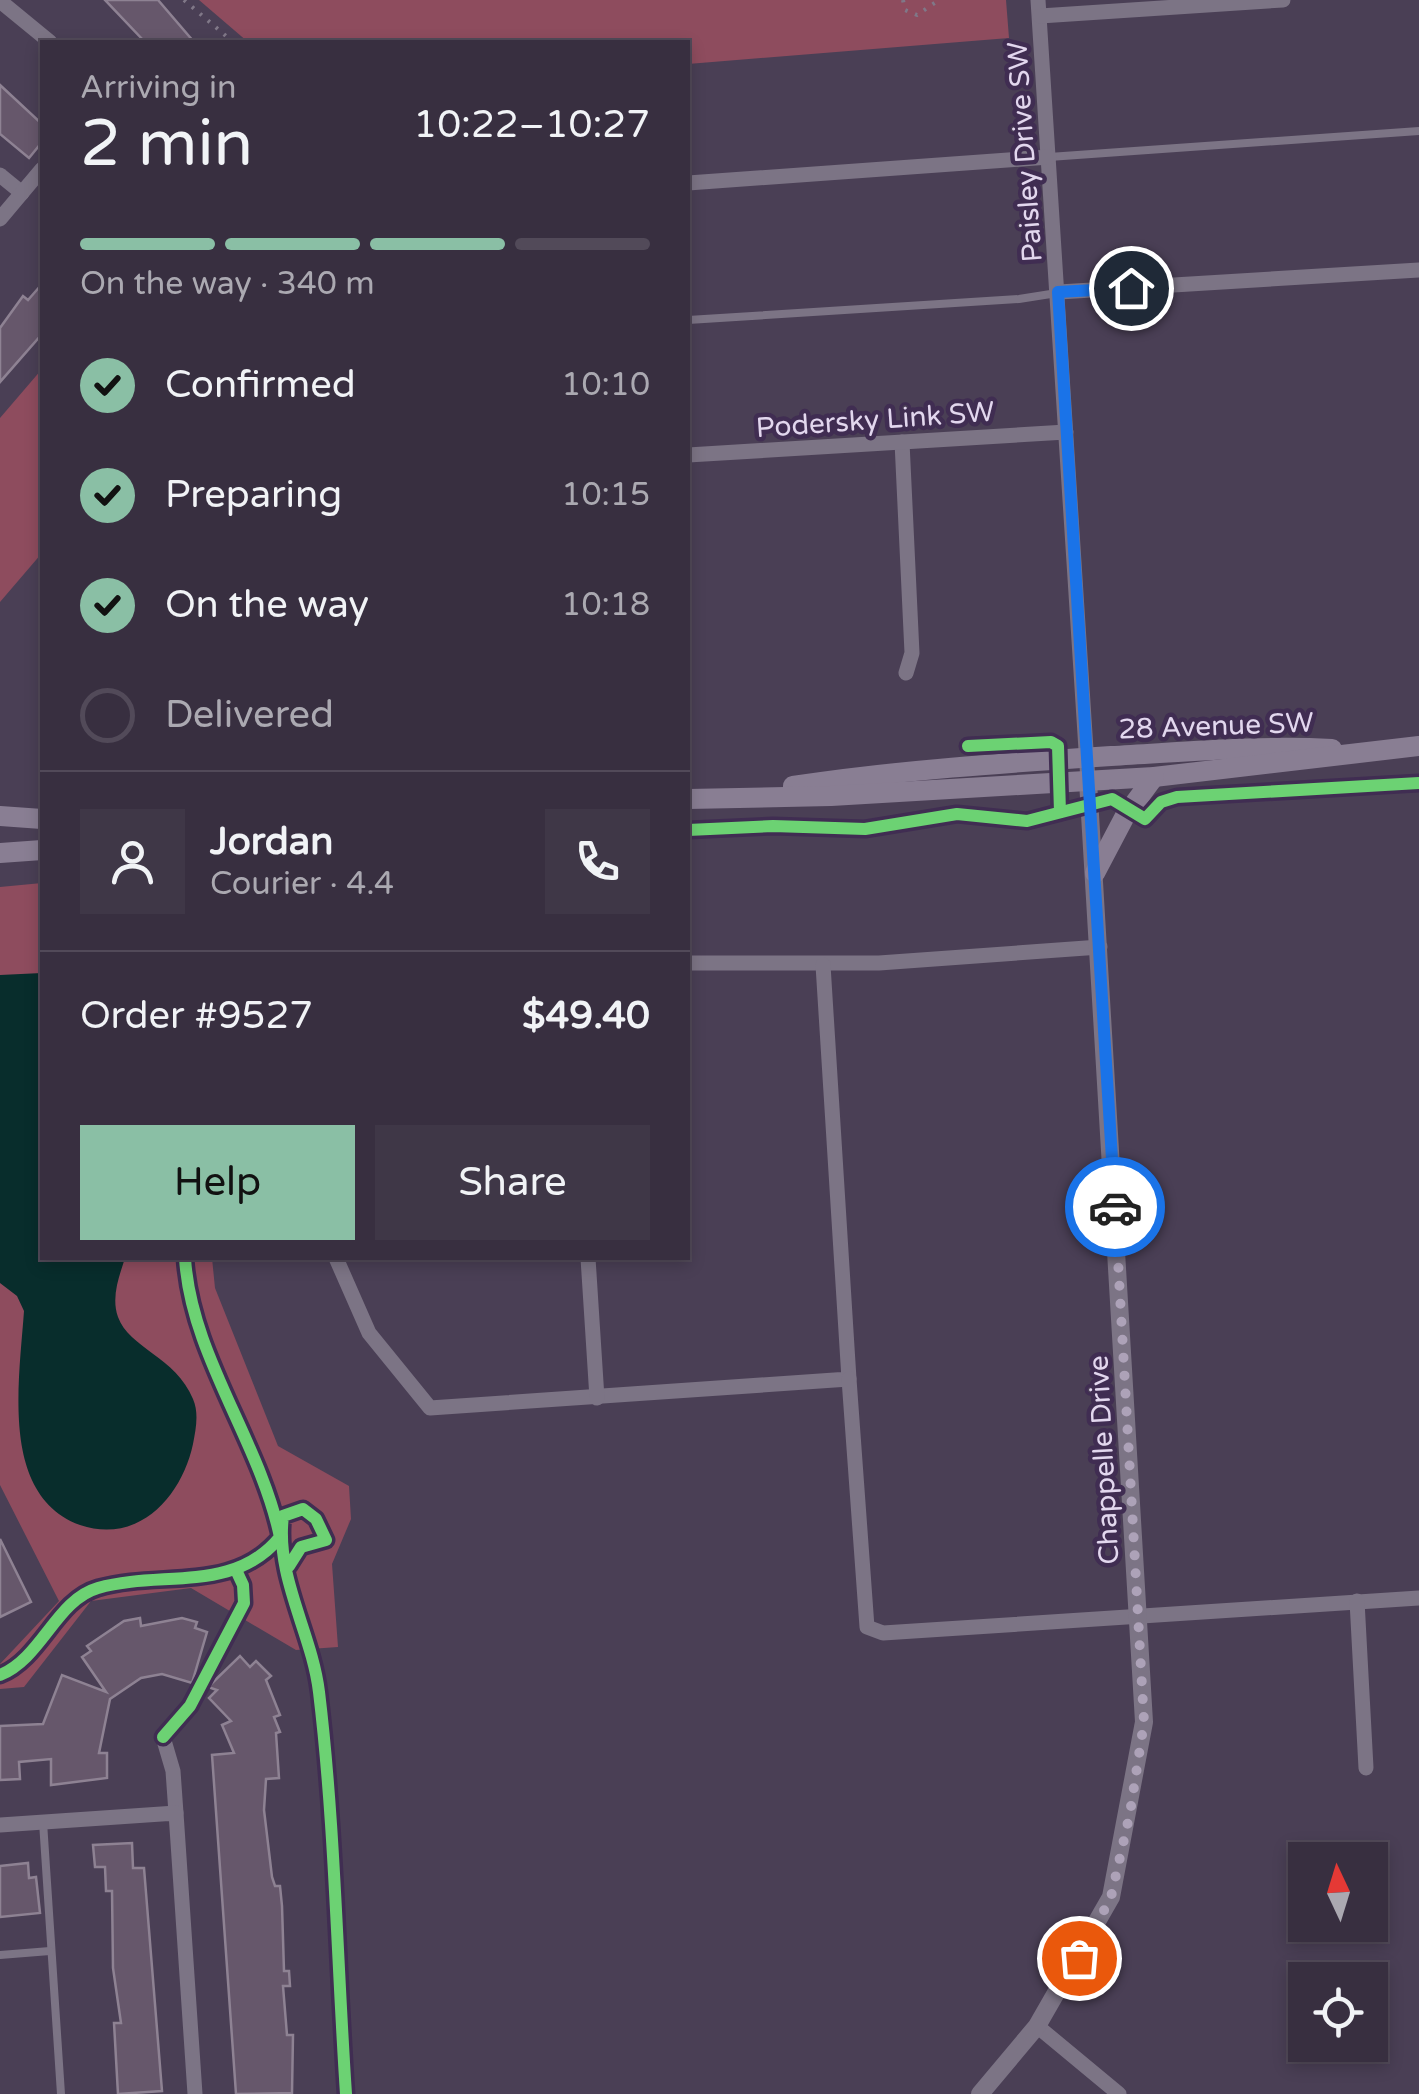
<!DOCTYPE html>
<html lang="en">
<head>
<meta charset="utf-8">
<style>
	body { margin:0; font-family:"Varela Round",sans-serif; background:#3f3747; color:#f1f3f6; height:100vh; display:flex; flex-direction:column; font-size:38px; white-space:nowrap }
	* { box-sizing:border-box; margin:0 }
	p { font-size:32px; color:#aba9b1 }
	.icon { flex:none; width:55px; height:55px; fill:none; stroke:currentColor; stroke-width:2; stroke-linecap:round; stroke-linejoin:round }
	.map { position:relative; flex:1; overflow:hidden }
	.sheet { position:absolute; left:40px; top:40px; width:650px; height:1220px; display:flex; flex-direction:column; background:#382f40; border-radius:0px; box-shadow:0 5px 15px #0003,0 0 0 2px #524a59 }
	.sheet>* { flex:none }
	.needle { width:65px; rotate:356deg }
	.buttons { position:absolute; left:1288px; top:1842px; display:grid; gap:20px }
	.buttons a { display:grid; place-items:center; width:100px; height:100px; border-radius:0px; background:#382f40; box-shadow:0 5px 15px #0003,0 0 0 2px #524a59; font-size:50px }
	.pin { position:absolute; display:grid; place-items:center; width:85px; height:85px; color:#fff; margin:-42px; border:5px solid #fff; border-radius:50%; box-shadow:0 2px 10px #0007 }
	.courier { position:absolute; display:grid; place-items:center; width:100px; height:100px; margin:-50px; border:8px solid #1a73e8; border-radius:50%; background:#fff; color:#222; box-shadow:0 2px 12px #0007 }
	.head em { font-style:normal; font-weight:600 }
	.head div { display:flex; flex-direction:column-reverse }
	.head { display:flex; align-items:center; justify-content:space-between; height:170px; padding:0 40px }
	h1 { font-size:65px; font-weight:600; line-height:75px }
	.bar { display:grid; grid-template-columns:repeat(4,1fr); gap:15px 10px; align-content:center; height:120px; padding:0 40px }
	.bar i { height:12px; border-radius:8px; background:#524a59 }
	.bar .current { background:#8abfa5 }
	.bar p { grid-column:span 4 }
	.line { display:flex; align-items:center; gap:25px; padding:0 40px; border-top:2px solid #524a59 }
	.line div { flex:1 }
	.round { display:grid; place-items:center; flex:none; width:105px; height:105px; border-radius:0px; background:#3f3747 }
	ol { padding:0 40px; list-style:none }
	li { display:flex; align-items:center; gap:30px; height:110px }
	li p { margin-inline-start:auto }
	li .icon { padding:10px; border-radius:50%; background:#8abfa5; color:#111; stroke-width:4 }
	li:last-child { color:#aba9b1 }
	li i { width:55px; height:55px; border:5px solid #524a59; border-radius:50% }
	.cta { display:flex; gap:20px; margin-top:auto; padding:20px 40px }
	.cta a { flex:1; height:115px; border-radius:0px; background:#8abfa5; color:#111; font-size:40px; font-weight:600; line-height:115px; text-align:center }
	.cta a+a { background:#3f3747; color:#f1f3f6 }
	.map>svg:first-child { display:block }
</style>
</head>
<body>
<div class="map">
<svg width="1419" height="2094" viewBox="0 0 1419 2094">
	<rect width="100%" height="100%" fill="#4a3f55"/>
	<g fill="#8e4c5e">
		<polygon points="199,0 1006,0 1009,38 688,64 688,42 248,42"/>
		<polygon points="42,369 42,553 0,602 0,418"/>
		<polygon points="42,883 42,1258 212,1258 215,1288 278,1446 349,1486 351,1519 332,1564 338,1647 296,1650 191,1588 91,1601 24,1687 0,1689 0,1664 59,1601 0,1485 0,887"/>
	</g>
	<path fill="#082d2c" d="M42 973V1258H125C119 1277 111 1297 118 1317 129 1348 176 1357 193 1399 199 1413 196 1429 193 1444 182 1496 139 1545 80 1525 0 1495 19 1383 24 1311L17 1296 0 1283V975Z"/>
	<g fill="#66576b" stroke="#8e8293" stroke-width="2.5">
		<polygon points="105,0 158,0 194,42 145,42"/>
		<polygon points="0,85 42,124 42,142 29,158 0,134"/>
		<polygon points="42,284 42,334 0,382 0,328 23,296 28,300"/>
		<polygon points="0,1539 31,1602 0,1617"/>
		<polygon points="140,1618 141,1626 182,1618 197,1622 195,1628 207,1632 192,1683 162,1674 141,1678 110,1699 99,1753 107,1753 107,1778 51,1785 51,1759 19,1762 20,1779 0,1780 0,1726 43,1724 62,1675 106,1692 82,1657 91,1651 87,1646 124,1621"/>
		<polygon points="240,1656 250,1667 256,1661 271,1676 266,1680 280,1715 274,1717 280,1732 276,1733 279,1778 266,1779 264,1810 272,1877 275,1886 280,1886 282,1906 284,1971 289,1971 290,1986 283,1986 287,2035 293,2035 292,2093 236,2094 212,1755 234,1753 222,1725 231,1721 209,1698 217,1690 208,1687"/>
		<polygon points="132,1843 133,1868 144,1868 162,2091 118,2094 114,2023 121,2023 113,1968 112,1891 106,1891 105,1867 95,1867 93,1845"/>
		<polygon points="28,1863 29,1878 36,1877 40,1913 0,1917 0,1866"/>
	</g>
	<g fill="none" stroke-linecap="round" stroke-linejoin="round">
		<g stroke="#807888" stroke-width="4" stroke-dasharray="2.5 8" stroke-linecap="butt">
			<polyline points="184,0 233,42"/>
			<polyline points="903,0 905,10 917,15 939,0"/>
		</g>
		<g stroke="#7c7485" stroke-width="8">
			<polyline points="1049,157 1419,131"/>
			<polyline points="688,320 1019,299 1057,293"/>
			<polyline points="43,1822 61,2094"/>
			<polyline points="0,1955 50,1951"/>
		</g>
		<g stroke="#7c7485" stroke-width="15">
			<polyline points="1038,0 1088,781"/>
			<polyline points="0,1 50,42"/>
			<polyline points="1040,16 1283,0"/>
			<polyline points="0,175 22,193"/>
			<polyline points="688,183 1049,157"/>
			<polyline points="0,219 42,169"/>
			<polyline points="1059,292 1419,270"/>
			<polyline points="902,442 912,653 906,673"/>
			<polyline points="688,455 1066,432"/>
			<polyline points="688,963 879,963 1100,947"/>
			<polyline points="336,1258 369,1333 430,1408 849,1379 823,965"/>
			<polyline points="588,1258 597,1398"/>
			<polyline points="849,1379 867,1627 883,1633 1419,1598"/>
			<polyline points="1357,1601 1366,1768"/>
			<polyline points="163,1737 173,1771 176,1813"/>
			<polyline points="0,1825 176,1813 195,2094"/>
			<polyline points="1037,2026 1119,2094"/>
		</g>
		<polyline stroke="#7c7485" stroke-width="18" points="980,2094 1037,2026 1111,1897 1144,1722 1088,781"/>
		<g stroke="#897e93" stroke-width="20">
			<path d="M793 786C899 770 1005 763 1111 756 1185 752 1258 745 1332 749"/>
			<polyline points="688,799 831,796 1154,777 1419,746"/>
			<polyline points="0,816 42,819"/>
			<polyline points="0,853 42,850"/>
			<polyline points="1095,873 1125,816 1154,777"/>
		</g>
		<g stroke="#402d52" stroke-width="19">
			<g id="cycleway">
				<polyline points="968,746 1051,742 1058,746 1060,812"/>
				<polyline points="688,830 773,826 865,829 957,814 1027,821 1112,799 1145,819 1161,802 1177,797 1419,783"/>
				<path d="M289 1566 301 1547 326 1540 316 1519 303 1509 283 1516C275 1577 312 1633 319 1692 335 1825 337 1961 346 2094"/>
				<path d="M0 1675C42 1658 56 1600 98 1588 160 1570 234 1594 280 1537 260 1441 191 1356 185 1258"/>
				<polyline points="163,1737 190,1706 244,1603 243,1585 236,1570"/>
			</g>
		</g>
		<use href="#cycleway" stroke="#6cd273" stroke-width="12"/>
	</g>
	<g fill="none" stroke-linecap="round" stroke-linejoin="round">
		<polyline stroke="#ada2b8" stroke-width="10" stroke-dasharray="0 18" points="1079,1958 1111,1897 1130,1813 1144,1722 1115,1207"/>
		<polyline stroke="#1a73e8" stroke-width="12" points="1115,1207 1058,292 1131,288"/>
	</g>
	<g text-anchor="middle" stroke-width="9" stroke-linejoin="round" paint-order="stroke">
		<g font-size="28" fill="#e2d7ee" stroke="#402d52">
			<text transform="translate(1024 152) rotate(-94)" y="10">Paisley Drive SW</text>
			<text transform="translate(875 419) rotate(-4)" y="10">Podersky Link SW</text>
			<text transform="translate(1216 725) rotate(-2)" y="10">28 Avenue SW</text>
			<text transform="translate(1103 1460) rotate(-93)" y="10">Chappelle Drive</text>
		</g>
	</g>
</svg>
<div class="buttons">
<a><svg class="needle" viewBox="-14 -14 28 28"><path d="M0-13l5 13h-10z" fill="#e53935"/><path d="M0 13l5-13h-10z" fill="#aba9b1"/></svg></a>
<a><svg class="icon" aria-label="locate" viewBox="0 0 24 24"><circle cx="12" cy="12" r="6"/><path d="M12 2v4M12 18v4M2 12h4M18 12h4"/></svg></a>
</div>
<div class="pin" style="left:1079px;top:1958px;background:#ea580c"><svg class="icon" aria-label="bag" viewBox="0 0 24 24"><path d="M5 8h14l-1 12H6zM9 8a3 3 0 0 1 6 0"/></svg></div>
<div class="pin" style="left:1131px;top:288px;background:#1f2937"><svg class="icon" aria-label="home" viewBox="0 0 24 24"><path d="M3 11l9-7 9 7M6 9v11h12V9"/></svg></div>
<div class="courier" style="left:1115px;top:1207px"><svg class="icon" aria-label="car" viewBox="0 0 24 24"><path d="M5 17H2v-5l4-1 3-4h7l3 4 3 1v5h-3M9 17h6M6 11h13"/><circle cx="7" cy="17" r="2"/><circle cx="17" cy="17" r="2"/></svg></div>
<section class="sheet">
<div class="head"><div><h1>2 min</h1><p>Arriving in</p></div><em>10:22–10:27</em></div>
<div class="bar"><i class="current"></i><i class="current"></i><i class="current"></i><i></i><p>On the way · 340 m</p></div>
<ol>
<li><svg class="icon" aria-label="check" viewBox="0 0 24 24"><path d="M5 12l5 5 9-10"/></svg>Confirmed<p>10:10</p></li>
<li><svg class="icon" aria-label="check" viewBox="0 0 24 24"><path d="M5 12l5 5 9-10"/></svg>Preparing<p>10:15</p></li>
<li><svg class="icon" aria-label="check" viewBox="0 0 24 24"><path d="M5 12l5 5 9-10"/></svg>On the way<p>10:18</p></li>
<li><i></i>Delivered</li>
</ol>
<div class="line" style="height:180px"><a class="round"><svg class="icon" aria-label="person" viewBox="0 0 24 24"><circle cx="12" cy="8" r="4"/><path d="M4 21q1-7 8-7t8 7"/></svg></a><div><b>Jordan</b><p>Courier · 4.4</p></div><a class="round"><svg class="icon" aria-label="phone" viewBox="0 0 24 24"><path d="M5 4h4l2 5-3 2q2 4 5 5l2-3 5 2v4C11 20 4 13 5 4z"/></svg></a></div>
<div class="line" style="height:130px"><div>Order #9527</div><b>$49.40</b></div>
<div class="cta"><a>Help</a><a>Share</a></div>
</section>
</div>
</body>
</html>
